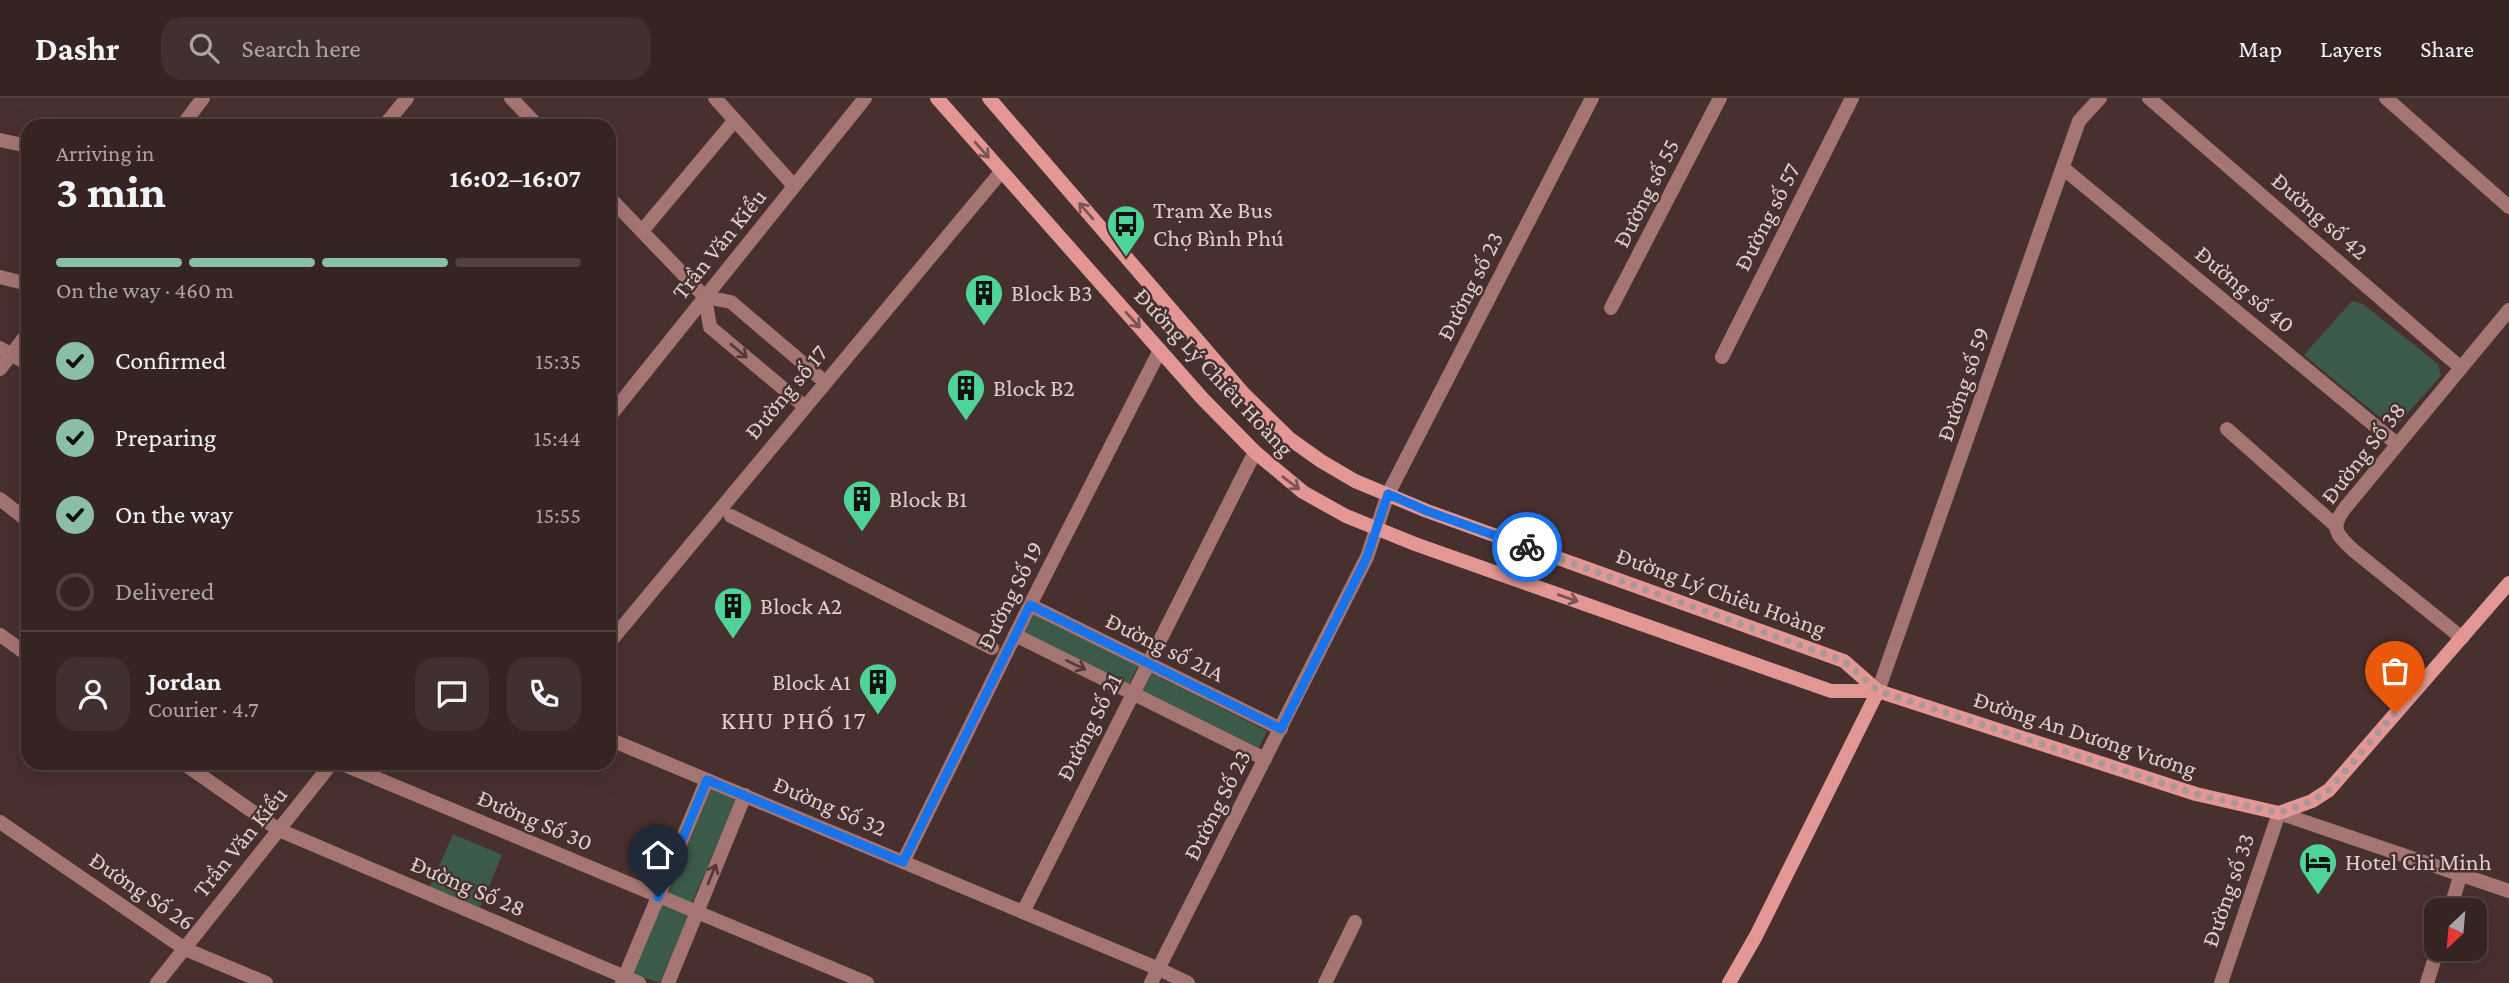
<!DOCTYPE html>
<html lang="en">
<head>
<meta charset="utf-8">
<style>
	body { margin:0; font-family:"Crimson Pro",serif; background:#413030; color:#f1f3f6; height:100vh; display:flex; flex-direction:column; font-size:26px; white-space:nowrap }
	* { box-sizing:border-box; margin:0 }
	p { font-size:23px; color:#aaa4a6 }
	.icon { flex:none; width:38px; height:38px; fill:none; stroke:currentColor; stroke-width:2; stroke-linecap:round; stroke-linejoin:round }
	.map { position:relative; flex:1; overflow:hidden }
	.side { position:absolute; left:21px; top:21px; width:595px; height:651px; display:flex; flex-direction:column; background:#362423; border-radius:21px; box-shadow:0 7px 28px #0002,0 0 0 2px #504141 }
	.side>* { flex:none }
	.needle { width:46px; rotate:206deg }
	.tools { position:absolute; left:2424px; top:800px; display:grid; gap:14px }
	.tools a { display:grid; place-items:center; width:63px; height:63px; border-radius:14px; background:#362423; box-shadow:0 7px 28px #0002,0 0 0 2px #504141; font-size:35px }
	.pin { position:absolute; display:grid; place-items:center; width:60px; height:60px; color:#fff; margin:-72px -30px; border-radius:50% 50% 50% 0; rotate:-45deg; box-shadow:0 0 7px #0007 }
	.pin .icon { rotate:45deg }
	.courier { position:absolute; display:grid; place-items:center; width:70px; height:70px; margin:-35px; border:5px solid #1a73e8; border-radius:50%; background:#fff; color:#222; box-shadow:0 2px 9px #0007 }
	.head em { font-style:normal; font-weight:700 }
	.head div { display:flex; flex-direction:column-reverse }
	.head { display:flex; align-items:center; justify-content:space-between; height:119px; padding:0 35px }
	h1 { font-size:46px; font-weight:700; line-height:52px }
	.bar { display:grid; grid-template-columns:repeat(4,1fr); gap:10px 7px; align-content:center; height:84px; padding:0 35px }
	.bar i { height:9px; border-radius:5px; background:#504141 }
	.bar .active { background:#8abfa5 }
	.bar p { grid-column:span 4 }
	.line { display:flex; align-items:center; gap:18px; padding:0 35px; border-top:2px solid #504141 }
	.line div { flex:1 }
	.round { display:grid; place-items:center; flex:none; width:74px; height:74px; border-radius:21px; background:#413030 }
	ol { padding:0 35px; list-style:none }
	li { display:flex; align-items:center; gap:21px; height:77px }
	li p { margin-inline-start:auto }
	li .icon { padding:7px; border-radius:50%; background:#8abfa5; color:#111; stroke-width:4 }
	li:last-child { color:#aaa4a6 }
	li i { width:38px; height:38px; border:4px solid #504141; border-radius:50% }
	header { display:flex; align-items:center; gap:42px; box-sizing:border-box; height:98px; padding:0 35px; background:#362423; border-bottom:2px solid #504141 }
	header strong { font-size:33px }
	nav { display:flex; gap:38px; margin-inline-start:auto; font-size:24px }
	.search { width:490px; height:63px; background:#413030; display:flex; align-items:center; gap:18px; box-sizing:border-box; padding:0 24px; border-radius:21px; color:#aaa4a6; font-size:26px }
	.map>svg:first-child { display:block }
</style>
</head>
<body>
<header>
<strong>Dashr</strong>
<div class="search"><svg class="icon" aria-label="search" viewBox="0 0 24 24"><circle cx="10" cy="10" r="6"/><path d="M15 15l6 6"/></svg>Search here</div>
<nav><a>Map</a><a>Layers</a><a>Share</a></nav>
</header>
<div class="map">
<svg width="2509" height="885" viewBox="0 0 2509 885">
	<rect width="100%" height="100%" fill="#48302f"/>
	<g fill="#3b5a4a">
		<polygon points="2352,203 2363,206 2438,266 2441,278 2398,326 2388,326 2304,257"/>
		<polygon points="1033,516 1138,568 1129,586 1024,534"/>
		<polygon points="1150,574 1267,633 1259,650 1140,592"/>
		<polygon points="711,691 736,702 692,805 668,795"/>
		<polygon points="453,736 502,757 479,812 429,791"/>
		<polygon points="662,807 688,818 660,885 633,876"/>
	</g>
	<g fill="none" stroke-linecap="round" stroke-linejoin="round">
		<polyline stroke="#a57573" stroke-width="14" points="731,418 992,550"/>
		<g stroke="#a57573" stroke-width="14">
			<polyline points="511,0 538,28"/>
			<polyline points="715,0 794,88"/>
			<polyline points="2149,0 2461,270"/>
			<polyline points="2386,0 2509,109"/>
			<polyline points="384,28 407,0"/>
			<polyline points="0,42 28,48"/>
			<polyline points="2063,70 2397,346"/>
			<polyline points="609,99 705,199 731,204 825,284"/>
			<polyline points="642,133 735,22"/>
			<polyline points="0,179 28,186"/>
			<polyline points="705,199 710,229 804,308"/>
			<polyline points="1611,210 1720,0"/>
			<polyline points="0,250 28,266"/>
			<polyline points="1722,259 1852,0"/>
			<polyline points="2227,331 2335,427"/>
			<polyline points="0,401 28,423"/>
			<polyline points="1030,507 1281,631"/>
			<polyline points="0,537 28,557"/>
			<polyline points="1015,537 1265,661"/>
			<path d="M2462 540 2353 452C2336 436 2330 430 2345 410L2509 212"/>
			<polyline points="609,545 1001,74"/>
			<polyline points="1878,593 2079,23 2100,0"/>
			<polyline points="609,641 1159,871 1188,885"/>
			<polyline points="183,665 279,732 639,885"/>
			<polyline points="340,665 867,885"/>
			<polyline points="903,764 1030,507 1160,252"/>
			<polyline points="2450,812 2461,775"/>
			<polyline points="1023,814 1255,354"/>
			<polyline points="622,885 707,682"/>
			<polyline points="668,885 745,697"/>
			<polyline points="1325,885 1355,824"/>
			<polyline points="2221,885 2279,715"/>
			<polyline points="2427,885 2438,850"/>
		</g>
		<g stroke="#a57573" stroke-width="14">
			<polyline points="182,28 203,0"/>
			<polyline points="0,271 28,235"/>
			<polyline points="609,319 865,0"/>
			<polyline points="2279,715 2509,793"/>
			<polyline points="0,724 185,851 266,885"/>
			<polyline points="157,885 332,665"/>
			<polyline points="1151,885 1367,459 1388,396 1592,0"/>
		</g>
		<g stroke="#e39794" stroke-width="14">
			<polyline points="937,0 1202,300 1255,354 1303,394 1346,418 1415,446 1831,593 1878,593 2196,696 2279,715 2312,703 2329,692 2509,485"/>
			<polyline points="989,0 1244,296 1290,341 1321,363 1355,383 1427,413 1844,563 1878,593"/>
			<polyline points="1729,885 1756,838 1878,593"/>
		</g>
	</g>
	<defs><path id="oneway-shaft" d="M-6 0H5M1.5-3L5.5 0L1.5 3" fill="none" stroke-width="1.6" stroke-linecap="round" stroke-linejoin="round" transform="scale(1.75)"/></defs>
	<g stroke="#7e5452">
		<use href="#oneway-shaft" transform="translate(982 52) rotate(49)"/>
		<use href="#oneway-shaft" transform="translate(1086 113) rotate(-131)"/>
		<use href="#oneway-shaft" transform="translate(1133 222) rotate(48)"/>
		<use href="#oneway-shaft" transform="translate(1291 385) rotate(37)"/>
		<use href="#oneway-shaft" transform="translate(1568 500) rotate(19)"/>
	</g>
	<g stroke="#563a39">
		<use href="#oneway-shaft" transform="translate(739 253) rotate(40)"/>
		<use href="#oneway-shaft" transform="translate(1076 567) rotate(26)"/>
		<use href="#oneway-shaft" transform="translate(712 776) rotate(-68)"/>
	</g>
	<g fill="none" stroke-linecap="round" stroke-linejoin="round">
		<polyline stroke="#aa9796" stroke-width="7" stroke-dasharray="0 12.6" points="1527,449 1844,563 1878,593 2196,696 2279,715 2312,703 2329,692 2395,615"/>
		<polyline stroke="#1a73e8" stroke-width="9" points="658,799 707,682 903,764 1030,507 1281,631 1367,459 1388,396 1427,413 1527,449"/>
	</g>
	<defs>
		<g id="bus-pin" transform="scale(2.0125)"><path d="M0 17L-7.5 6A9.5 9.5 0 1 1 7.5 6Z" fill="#4ed399" stroke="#48302f"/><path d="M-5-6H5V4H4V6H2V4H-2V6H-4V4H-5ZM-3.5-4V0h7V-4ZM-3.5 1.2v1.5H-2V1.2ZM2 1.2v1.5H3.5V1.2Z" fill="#111"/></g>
		<g id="building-pin" transform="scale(2.0125)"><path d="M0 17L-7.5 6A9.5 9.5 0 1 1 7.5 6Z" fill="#4ed399" stroke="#48302f"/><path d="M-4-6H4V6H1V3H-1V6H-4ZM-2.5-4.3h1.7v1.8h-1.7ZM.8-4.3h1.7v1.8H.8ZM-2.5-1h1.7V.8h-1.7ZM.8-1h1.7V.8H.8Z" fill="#111"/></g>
		<g id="hotel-pin" transform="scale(2.0125)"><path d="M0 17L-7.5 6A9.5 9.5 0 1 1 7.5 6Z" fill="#4ed399" stroke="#48302f"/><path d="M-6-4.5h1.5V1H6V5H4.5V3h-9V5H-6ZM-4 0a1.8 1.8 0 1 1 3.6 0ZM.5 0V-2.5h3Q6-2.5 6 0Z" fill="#111"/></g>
	</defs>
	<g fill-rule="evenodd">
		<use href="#bus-pin" x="1126" y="126"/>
		<use href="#building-pin" x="984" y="195"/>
		<use href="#building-pin" x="966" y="290"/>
		<use href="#building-pin" x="862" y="401"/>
		<use href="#building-pin" x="733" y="508"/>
		<use href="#building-pin" x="878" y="584"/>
		<use href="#hotel-pin" x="2318" y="764"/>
	</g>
	<g text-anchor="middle" stroke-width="5" stroke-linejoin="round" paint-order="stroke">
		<g font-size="24" fill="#decfce" stroke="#48302f">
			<text transform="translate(1646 95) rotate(-63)" y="8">Đường số 55</text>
			<text transform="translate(2320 118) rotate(41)" y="8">Đường số 42</text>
			<text transform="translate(1767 119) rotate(-63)" y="8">Đường số 57</text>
			<text transform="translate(719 146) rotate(-51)" y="8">Trần Văn Kiểu</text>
			<text transform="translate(1470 188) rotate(-63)" y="8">Đường số 23</text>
			<text transform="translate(2245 191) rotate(40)" y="8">Đường số 40</text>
			<text transform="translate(1214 274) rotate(47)" y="8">Đường Lý Chiêu Hoàng</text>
			<text transform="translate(1963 286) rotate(-71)" y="8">Đường số 59</text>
			<text transform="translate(786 294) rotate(-50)" y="8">Đường số 17</text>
			<text transform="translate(2363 355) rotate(-52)" y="8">Đường Số 38</text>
			<text transform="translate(1721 494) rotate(20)" y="8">Đường Lý Chiêu Hoàng</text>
			<text transform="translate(1010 497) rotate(-63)" y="8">Đường Số 19</text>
			<text transform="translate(1165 549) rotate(26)" y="8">Đường số 21A</text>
			<text transform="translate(1089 629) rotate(-63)" y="8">Đường Số 21</text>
			<text transform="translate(2085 636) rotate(18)" y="8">Đường An Dương Vương</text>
			<text transform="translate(1217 707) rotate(-63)" y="8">Đường Số 23</text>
			<text transform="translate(830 708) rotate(23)" y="8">Đường Số 32</text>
			<text transform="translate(535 722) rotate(23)" y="8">Đường Số 30</text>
			<text transform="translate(240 744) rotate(-51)" y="8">Trần Văn Kiểu</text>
			<text transform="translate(468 788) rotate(23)" y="8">Đường Số 28</text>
			<text transform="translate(2228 792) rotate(-71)" y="8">Đường số 33</text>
			<text transform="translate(142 793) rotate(34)" y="8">Đường Số 26</text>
		</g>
		<g font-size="24" fill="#decfce" stroke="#48302f" text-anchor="start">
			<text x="1153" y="120">Trạm Xe Bus<tspan x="1153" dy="28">Chợ Bình Phú</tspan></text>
			<text x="1011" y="203">Block B3</text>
			<text x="993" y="298">Block B2</text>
			<text x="889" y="409">Block B1</text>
			<text x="760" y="516">Block A2</text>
			<text x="851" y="592" text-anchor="end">Block A1</text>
			<text x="2345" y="772">Hotel Chi Minh</text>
		</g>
		<g font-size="26" letter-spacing="2" fill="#e8c9c8" stroke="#48302f">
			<text x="794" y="631">KHU PHỐ 17</text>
		</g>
	</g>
</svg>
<div class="tools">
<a><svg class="needle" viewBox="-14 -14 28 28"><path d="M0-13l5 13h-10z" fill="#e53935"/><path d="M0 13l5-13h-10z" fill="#aaa4a6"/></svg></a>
</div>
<div class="pin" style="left:2395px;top:615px;background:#ea580c"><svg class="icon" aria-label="bag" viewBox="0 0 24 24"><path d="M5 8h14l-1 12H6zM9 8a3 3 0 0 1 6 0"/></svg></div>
<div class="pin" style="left:658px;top:799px;background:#1f2937"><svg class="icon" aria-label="home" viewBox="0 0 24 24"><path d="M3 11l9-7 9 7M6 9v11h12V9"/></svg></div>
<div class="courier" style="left:1527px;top:449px"><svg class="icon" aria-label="bike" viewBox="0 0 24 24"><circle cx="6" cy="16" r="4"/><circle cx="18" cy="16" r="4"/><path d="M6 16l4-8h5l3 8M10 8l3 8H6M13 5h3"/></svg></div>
<section class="side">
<div class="head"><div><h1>3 min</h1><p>Arriving in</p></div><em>16:02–16:07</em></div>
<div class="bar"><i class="active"></i><i class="active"></i><i class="active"></i><i></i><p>On the way · 460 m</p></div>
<ol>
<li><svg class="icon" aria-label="check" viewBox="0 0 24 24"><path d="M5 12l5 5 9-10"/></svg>Confirmed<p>15:35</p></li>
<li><svg class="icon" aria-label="check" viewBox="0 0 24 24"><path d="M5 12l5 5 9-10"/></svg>Preparing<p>15:44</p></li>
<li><svg class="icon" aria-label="check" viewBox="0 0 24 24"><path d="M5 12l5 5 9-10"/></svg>On the way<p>15:55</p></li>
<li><i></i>Delivered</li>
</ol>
<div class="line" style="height:126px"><a class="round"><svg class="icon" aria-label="person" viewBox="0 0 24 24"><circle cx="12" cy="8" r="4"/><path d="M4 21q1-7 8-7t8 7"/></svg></a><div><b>Jordan</b><p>Courier · 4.7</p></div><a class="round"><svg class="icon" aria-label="chat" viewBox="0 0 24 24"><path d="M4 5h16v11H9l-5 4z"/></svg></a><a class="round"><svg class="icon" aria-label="phone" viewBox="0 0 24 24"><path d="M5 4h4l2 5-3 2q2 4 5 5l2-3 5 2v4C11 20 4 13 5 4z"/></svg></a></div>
</section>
</div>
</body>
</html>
